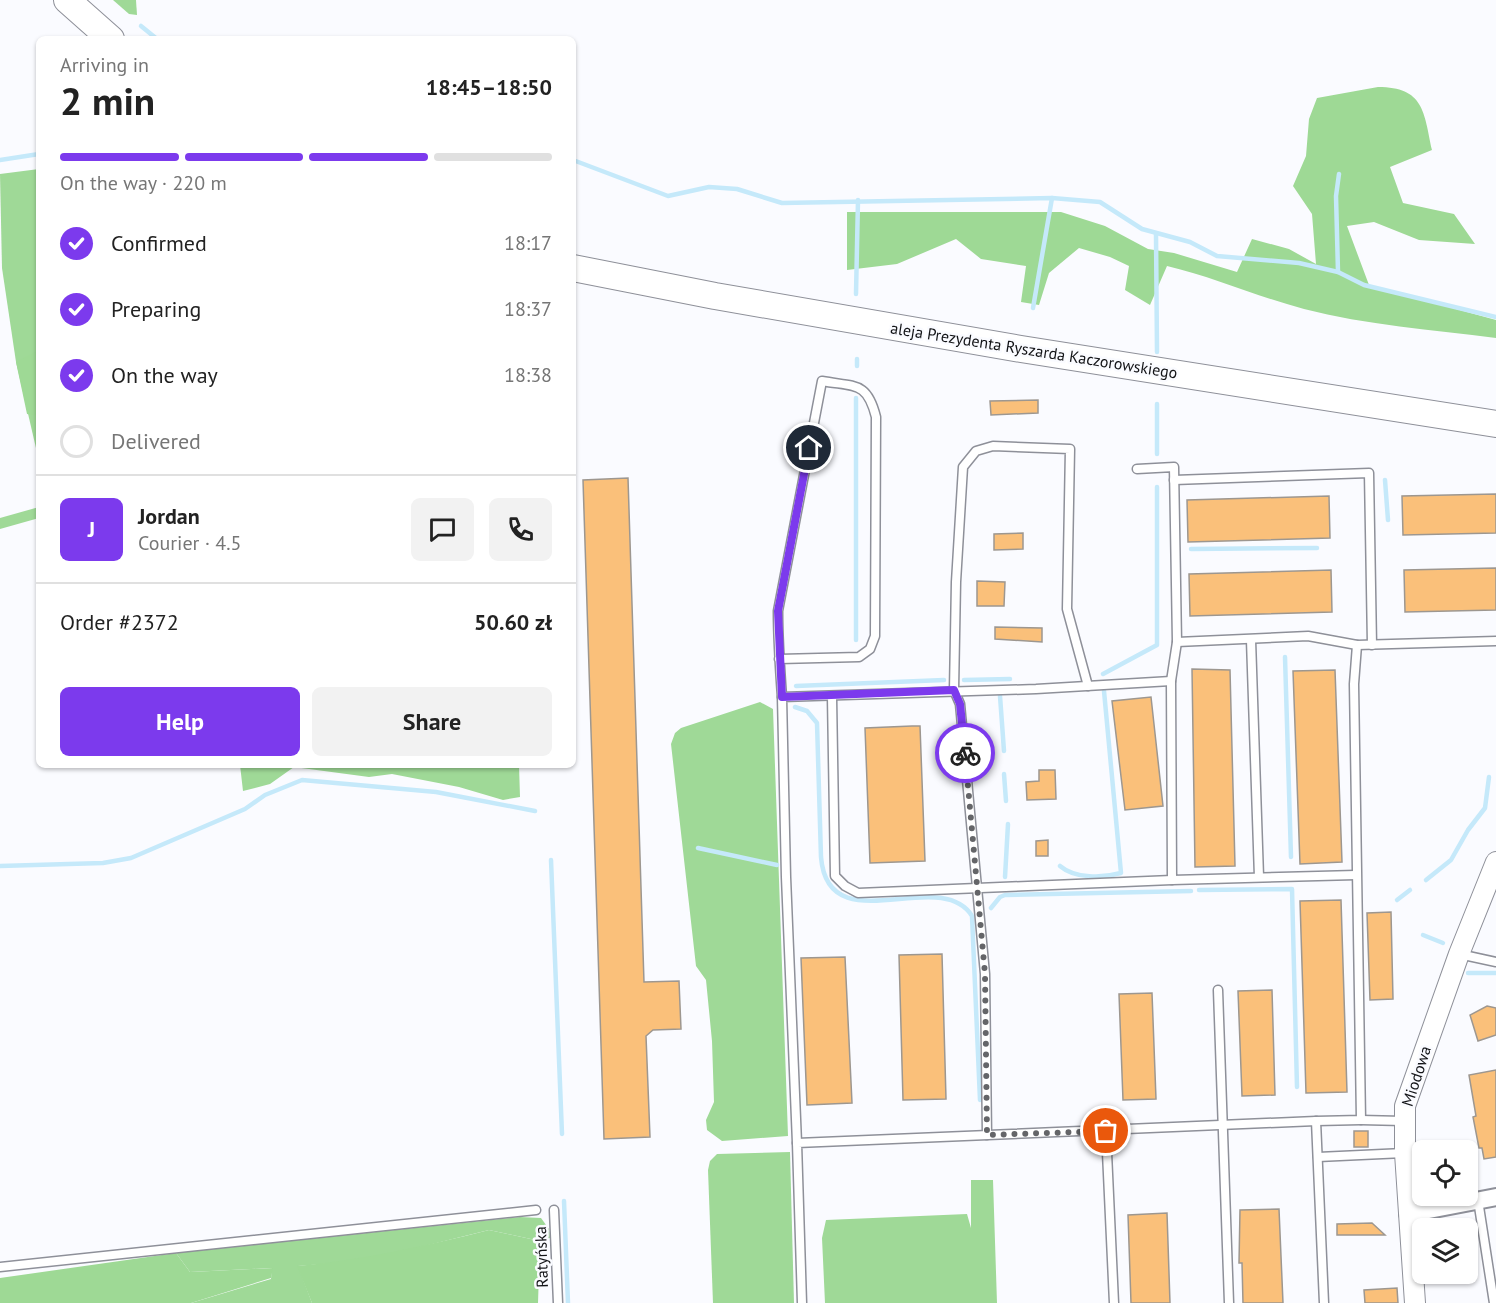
<!DOCTYPE html>
<html lang="en">
<head>
<meta charset="utf-8">
<style>
	body { margin:0; font-family:"PT Sans",sans-serif; background:#f2f2f2; color:#222; height:100vh; display:flex; flex-direction:column; font-size:22px; white-space:nowrap }
	* { box-sizing:border-box; margin:0 }
	p { font-size:20px; color:#767676 }
	.icon { flex:none; width:33px; height:33px; fill:none; stroke:currentColor; stroke-width:2; stroke-linecap:round; stroke-linejoin:round }
	.map { position:relative; flex:1; overflow:hidden }
	.panel { position:absolute; left:36px; top:36px; width:540px; height:732px; display:flex; flex-direction:column; background:#fff; border-radius:9px; box-shadow:0 2px 4px #0004 }
	.panel>* { flex:none }
	.controls { position:absolute; left:1412px; top:1140px; display:grid; gap:12px }
	.controls a { display:grid; place-items:center; width:66px; height:66px; border-radius:9px; background:#fff; box-shadow:0 2px 4px #0004; font-size:30px }
	.pin { position:absolute; display:grid; place-items:center; width:51px; height:51px; color:#fff; margin:-26px; border:3px solid #fff; border-radius:50%; box-shadow:0 2px 6px #0007 }
	.courier { position:absolute; display:grid; place-items:center; width:60px; height:60px; margin:-30px; border:4px solid #7c3aed; border-radius:50%; background:#fff; color:#222; box-shadow:0 2px 8px #0007 }
	.overview em { font-style:normal; font-weight:600 }
	.overview div { display:flex; flex-direction:column-reverse }
	.overview { display:flex; align-items:center; justify-content:space-between; height:102px; padding:0 24px }
	h1 { font-size:39px; font-weight:600; line-height:45px }
	.bar { display:grid; grid-template-columns:repeat(4,1fr); gap:9px 6px; align-content:center; height:72px; padding:0 24px }
	.bar i { height:8px; border-radius:4px; background:#e0e0e0 }
	.bar .current { background:#7c3aed }
	.bar p { grid-column:span 4 }
	.line { display:flex; align-items:center; gap:15px; padding:0 24px; border-top:2px solid #e0e0e0 }
	.line div { flex:1 }
	.round { display:grid; place-items:center; flex:none; width:63px; height:63px; border-radius:9px; background:#f2f2f2 }
	ol { padding:0 24px; list-style:none }
	li { display:flex; align-items:center; gap:18px; height:66px }
	li p { margin-inline-start:auto }
	li .icon { padding:6px; border-radius:50%; background:#7c3aed; color:#fff; stroke-width:4 }
	li:last-child { color:#767676 }
	li i { width:33px; height:33px; border:3px solid #e0e0e0; border-radius:50% }
	.cta { display:flex; gap:12px; margin-top:auto; padding:12px 24px }
	.cta a { flex:1; height:69px; border-radius:9px; background:#7c3aed; color:#fff; font-size:24px; font-weight:600; line-height:69px; text-align:center }
	.cta a+a { background:#f2f2f2; color:#222 }
	.map>svg:first-child { display:block }
</style>
</head>
<body>
<div class="map">
<svg width="1496" height="1303" viewBox="0 0 1496 1303">
	<rect width="100%" height="100%" fill="#fafbff"/>
	<g fill="#9fd997">
		<polygon points="113,0 136,0 137,15 129,14"/>
		<polygon points="39,169 39,461 16,362 2,268 0,174"/>
		<polygon points="39,507 39,518 0,529 0,518"/>
		<polygon points="760,702 773,709 788,1136 722,1141 707,1130 706,1120 714,1102 712,1041 706,980 696,966 671,744 675,733 681,728"/>
		<polygon points="240,765 519,765 520,797 503,800 459,787 392,774 369,777 294,767 270,784 243,791"/>
		<polygon points="790,1152 794,1303 713,1303 708,1170 710,1161 717,1154"/>
		<polygon points="971,1180 993,1180 997,1303 825,1303 822,1238 826,1220 967,1214 971,1228"/>
		<polygon points="520,1217 541,1218 549,1229 550,1238 540,1241 489,1230 404,1251 348,1262 298,1266 312,1303 191,1303 271,1279 272,1268 190,1272 176,1253"/>
	</g>
	<g fill="#9ed995">
		<path d="M1378 87C1424 87 1424 112 1432 150L1390 167 1403 203 1454 214 1475 244 1419 240 1374 222 1347 226 1369 285 1496 320V338C1433 330 1366 325 1304 309 1258 297 1214 277 1167 266L1150 305 1125 290 1129 266 1110 257 1079 248 1049 273 1039 305 1021 302 1026 266 981 259 956 239 897 264 847 270V212H1061L1105 226 1148 249 1174 253 1237 272 1252 239 1289 249 1316 264 1312 214 1293 186 1306 156 1309 119 1317 98Z"/>
		<polygon points="39,350 39,416 27,414 16,362"/>
		<path d="M489 1230 540 1241 538 1303H312L297 1266C363 1260 425 1246 489 1230Z"/>
		<polygon points="176,1253 190,1272 273,1268 271,1278 191,1303 0,1303 0,1278"/>
	</g>
	<g fill="none" stroke-linecap="round" stroke-linejoin="round">
		<g stroke="#c5e9fa" stroke-width="4.5">
			<polyline points="141,26 157,39"/>
			<polyline points="0,160 39,154"/>
			<polyline points="573,160 668,196 709,187 737,189 782,203 1052,198 1100,202 1142,229 1190,242 1217,256 1299,263 1338,272 1364,285 1496,317"/>
			<polyline points="1156,234 1157,352"/>
			<polyline points="1338,272 1336,196 1339,174"/>
			<polyline points="856,294 858,200"/>
			<polyline points="1033,308 1052,198"/>
			<polyline points="857,366 857,359"/>
			<polyline points="856,398 856,640"/>
			<polyline points="1157,454 1157,404"/>
			<polyline points="1385,480 1388,520"/>
			<polyline points="1191,549 1317,548"/>
			<polyline points="1285,657 1291,857"/>
			<polyline points="1103,674 1157,645 1157,487"/>
			<polyline points="964,680 1010,679"/>
			<polyline points="796,686 944,680"/>
			<polyline points="1000,696 1004,751"/>
			<path d="M795 707 807 711 817 723 821 857C828 944 940 865 972 916L980 1100"/>
			<polyline points="1004,774 1006,801"/>
			<polyline points="698,848 777,865"/>
			<polyline points="551,860 562,1134"/>
			<polyline points="0,866 103,863 131,858 245,809 265,795 302,780 436,792 535,811"/>
			<path d="M1060 866C1075 879 1103 878 1121 873L1104 691"/>
			<polyline points="1005,877 1008,824"/>
			<polyline points="1426,880 1451,860 1468,830 1485,808 1489,777"/>
			<polyline points="1199,890 1292,889 1297,1087"/>
			<polyline points="1397,900 1410,890"/>
			<polyline points="991,908 1000,897 1005,895 1191,891"/>
			<polyline points="1423,935 1443,943"/>
			<polyline points="1468,973 1496,973"/>
			<polyline points="564,1201 568,1303"/>
		</g>
	</g>
	<g fill="#fac07a" stroke="#9d9790" stroke-width="1.5">
		<polygon points="1038,400 1038,413 991,415 990,401"/>
		<polygon points="628,478 644,982 679,981 681,1029 653,1030 646,1036 650,1137 604,1139 583,480"/>
		<polygon points="1496,494 1496,533 1403,535 1402,496"/>
		<polygon points="1329,496 1330,538 1188,542 1187,500"/>
		<polygon points="1023,533 1023,549 994,550 994,534"/>
		<polygon points="1496,568 1496,610 1405,612 1404,570"/>
		<polygon points="1331,570 1332,612 1190,616 1189,574"/>
		<polygon points="977,581 1005,582 1004,606 977,606"/>
		<polygon points="995,627 1042,628 1042,642 995,639"/>
		<polygon points="1192,669 1230,670 1235,866 1195,867"/>
		<polygon points="1335,670 1342,862 1300,864 1293,671"/>
		<polygon points="1151,697 1163,806 1125,810 1112,701"/>
		<polygon points="912,726 920,726 925,861 870,863 865,728"/>
		<polygon points="1039,770 1055,770 1056,799 1027,800 1026,782 1039,781"/>
		<polygon points="1048,840 1048,856 1036,856 1036,841"/>
		<polygon points="1341,900 1347,1092 1306,1093 1300,901"/>
		<polygon points="1391,912 1393,999 1370,1000 1367,913"/>
		<polygon points="942,954 946,1099 903,1100 899,955"/>
		<polygon points="845,957 852,1103 807,1105 801,958"/>
		<polygon points="1272,990 1275,1095 1242,1096 1238,991"/>
		<polygon points="1152,993 1156,1099 1123,1100 1119,994"/>
		<polygon points="1487,1006 1496,1008 1496,1035 1478,1041 1470,1015"/>
		<polygon points="1496,1070 1496,1157 1484,1159 1482,1148 1479,1148 1473,1117 1476,1116 1469,1075"/>
		<rect x="1354" y="1131" width="14" height="16"/>
		<polygon points="1279,1209 1283,1303 1243,1303 1242,1263 1239,1263 1240,1210"/>
		<polygon points="1167,1213 1170,1303 1131,1303 1128,1215"/>
		<polygon points="1372,1223 1385,1235 1337,1235 1337,1224"/>
		<polygon points="1397,1288 1398,1303 1365,1303 1364,1290"/>
	</g>
	<g fill="none" stroke-linecap="round" stroke-linejoin="round">
		<g stroke="#8e9099" stroke-width="11">
			<g id="service">
				<polyline points="1137,469 1174,467 1177,642 1171,681 1172,880 1356,875"/>
				<polyline points="1174,480 1369,473 1372,645"/>
				<polyline points="1251,640 1259,877"/>
				<polyline points="1177,642 1308,636 1357,645 1496,641"/>
				<path d="M779 659 859 657 870 649 875 636 876 417C867 381 855 387 822 381L778 611C778 640 780 669 782 697"/>
				<polyline points="832,697 835,876 845,886 858,893 1172,880"/>
				<polyline points="1459,954 1496,962"/>
				<polyline points="1218,990 1229,1303"/>
				<polyline points="1361,1120 1403,1121"/>
				<polyline points="1316,1121 1361,1120 1354,684 1357,645"/>
				<polyline points="1106,1131 1114,1303"/>
				<polyline points="987,1135 985,974 960,704 954,690 956,582 963,467 976,451 993,446 1070,449 1067,609 1088,686"/>
				<polyline points="797,1143 786,877 782,697 1036,689 1171,681"/>
				<polyline points="1318,1157 1404,1153"/>
				<polyline points="1478,1200 1494,1303"/>
				<polyline points="554,1210 558,1303"/>
				<polyline points="0,1267 536,1210"/>
				<polyline points="802,1303 797,1143 1316,1121 1324,1303"/>
			</g>
		</g>
		<g stroke="#8e9099" stroke-width="20">
			<polyline id="minor" points="1408,1214 1496,1197"/>
		</g>
		<g stroke="#8e9099" stroke-width="22">
			<polyline id="tertiary" points="1415,1303 1405,1153 1405,1106 1459,954 1496,862"/>
		</g>
		<g stroke="#8e9099" stroke-width="28">
			<g id="primary">
				<polyline points="67,0 111,39"/>
				<polyline points="573,268 715,296 1021,349 1496,424"/>
			</g>
		</g>
		<use href="#service" stroke="#fff" stroke-width="8"/>
		<use href="#minor" stroke="#fff" stroke-width="16"/>
		<use href="#tertiary" stroke="#fff" stroke-width="20"/>
		<use href="#primary" stroke="#fff" stroke-width="26"/>
	</g>
	<g fill="none" stroke-linecap="round" stroke-linejoin="round">
		<polyline stroke="#646568" stroke-width="6" stroke-dasharray="0 10.8" points="965,753 985,974 987,1135 1106,1131"/>
		<polyline stroke="#7c3aed" stroke-width="8" points="809,448 778,611 782,697 954,690 960,704 965,753"/>
	</g>
	<g text-anchor="middle" stroke-width="5" stroke-linejoin="round" paint-order="stroke">
		<g font-size="16" fill="#131417" stroke="#fafbff">
			<text transform="translate(1034 350) rotate(9)" y="6">aleja Prezydenta Ryszarda Kaczorowskiego</text>
			<text transform="translate(1416 1076) rotate(-72)" y="6">Miodowa</text>
			<text transform="translate(541 1257) rotate(-92)" y="6">Ratyńska</text>
		</g>
	</g>
</svg>
<div class="controls">
<a><svg class="icon" aria-label="locate" viewBox="0 0 24 24"><circle cx="12" cy="12" r="6"/><path d="M12 2v4M12 18v4M2 12h4M18 12h4"/></svg></a>
<a><svg class="icon" aria-label="layers" viewBox="0 0 24 24"><path d="M12 4l9 5-9 5-9-5zM3 14l9 5 9-5"/></svg></a>
</div>
<div class="pin" style="left:1106px;top:1131px;background:#ea580c"><svg class="icon" aria-label="bag" viewBox="0 0 24 24"><path d="M5 8h14l-1 12H6zM9 8a3 3 0 0 1 6 0"/></svg></div>
<div class="pin" style="left:809px;top:448px;background:#1f2937"><svg class="icon" aria-label="home" viewBox="0 0 24 24"><path d="M3 11l9-7 9 7M6 9v11h12V9"/></svg></div>
<div class="courier" style="left:965px;top:753px"><svg class="icon" aria-label="bike" viewBox="0 0 24 24"><circle cx="6" cy="16" r="4"/><circle cx="18" cy="16" r="4"/><path d="M6 16l4-8h5l3 8M10 8l3 8H6M13 5h3"/></svg></div>
<section class="panel">
<div class="overview"><div><h1>2 min</h1><p>Arriving in</p></div><em>18:45–18:50</em></div>
<div class="bar"><i class="current"></i><i class="current"></i><i class="current"></i><i></i><p>On the way · 220 m</p></div>
<ol>
<li><svg class="icon" aria-label="check" viewBox="0 0 24 24"><path d="M5 12l5 5 9-10"/></svg>Confirmed<p>18:17</p></li>
<li><svg class="icon" aria-label="check" viewBox="0 0 24 24"><path d="M5 12l5 5 9-10"/></svg>Preparing<p>18:37</p></li>
<li><svg class="icon" aria-label="check" viewBox="0 0 24 24"><path d="M5 12l5 5 9-10"/></svg>On the way<p>18:38</p></li>
<li><i></i>Delivered</li>
</ol>
<div class="line" style="height:108px"><b class="round" style="background:#7c3aed;color:#fff">J</b><div><b>Jordan</b><p>Courier · 4.5</p></div><a class="round"><svg class="icon" aria-label="chat" viewBox="0 0 24 24"><path d="M4 5h16v11H9l-5 4z"/></svg></a><a class="round"><svg class="icon" aria-label="phone" viewBox="0 0 24 24"><path d="M5 4h4l2 5-3 2q2 4 5 5l2-3 5 2v4C11 20 4 13 5 4z"/></svg></a></div>
<div class="line" style="height:78px"><div>Order #2372</div><b>50.60 zł</b></div>
<div class="cta"><a>Help</a><a>Share</a></div>
</section>
</div>
</body>
</html>
